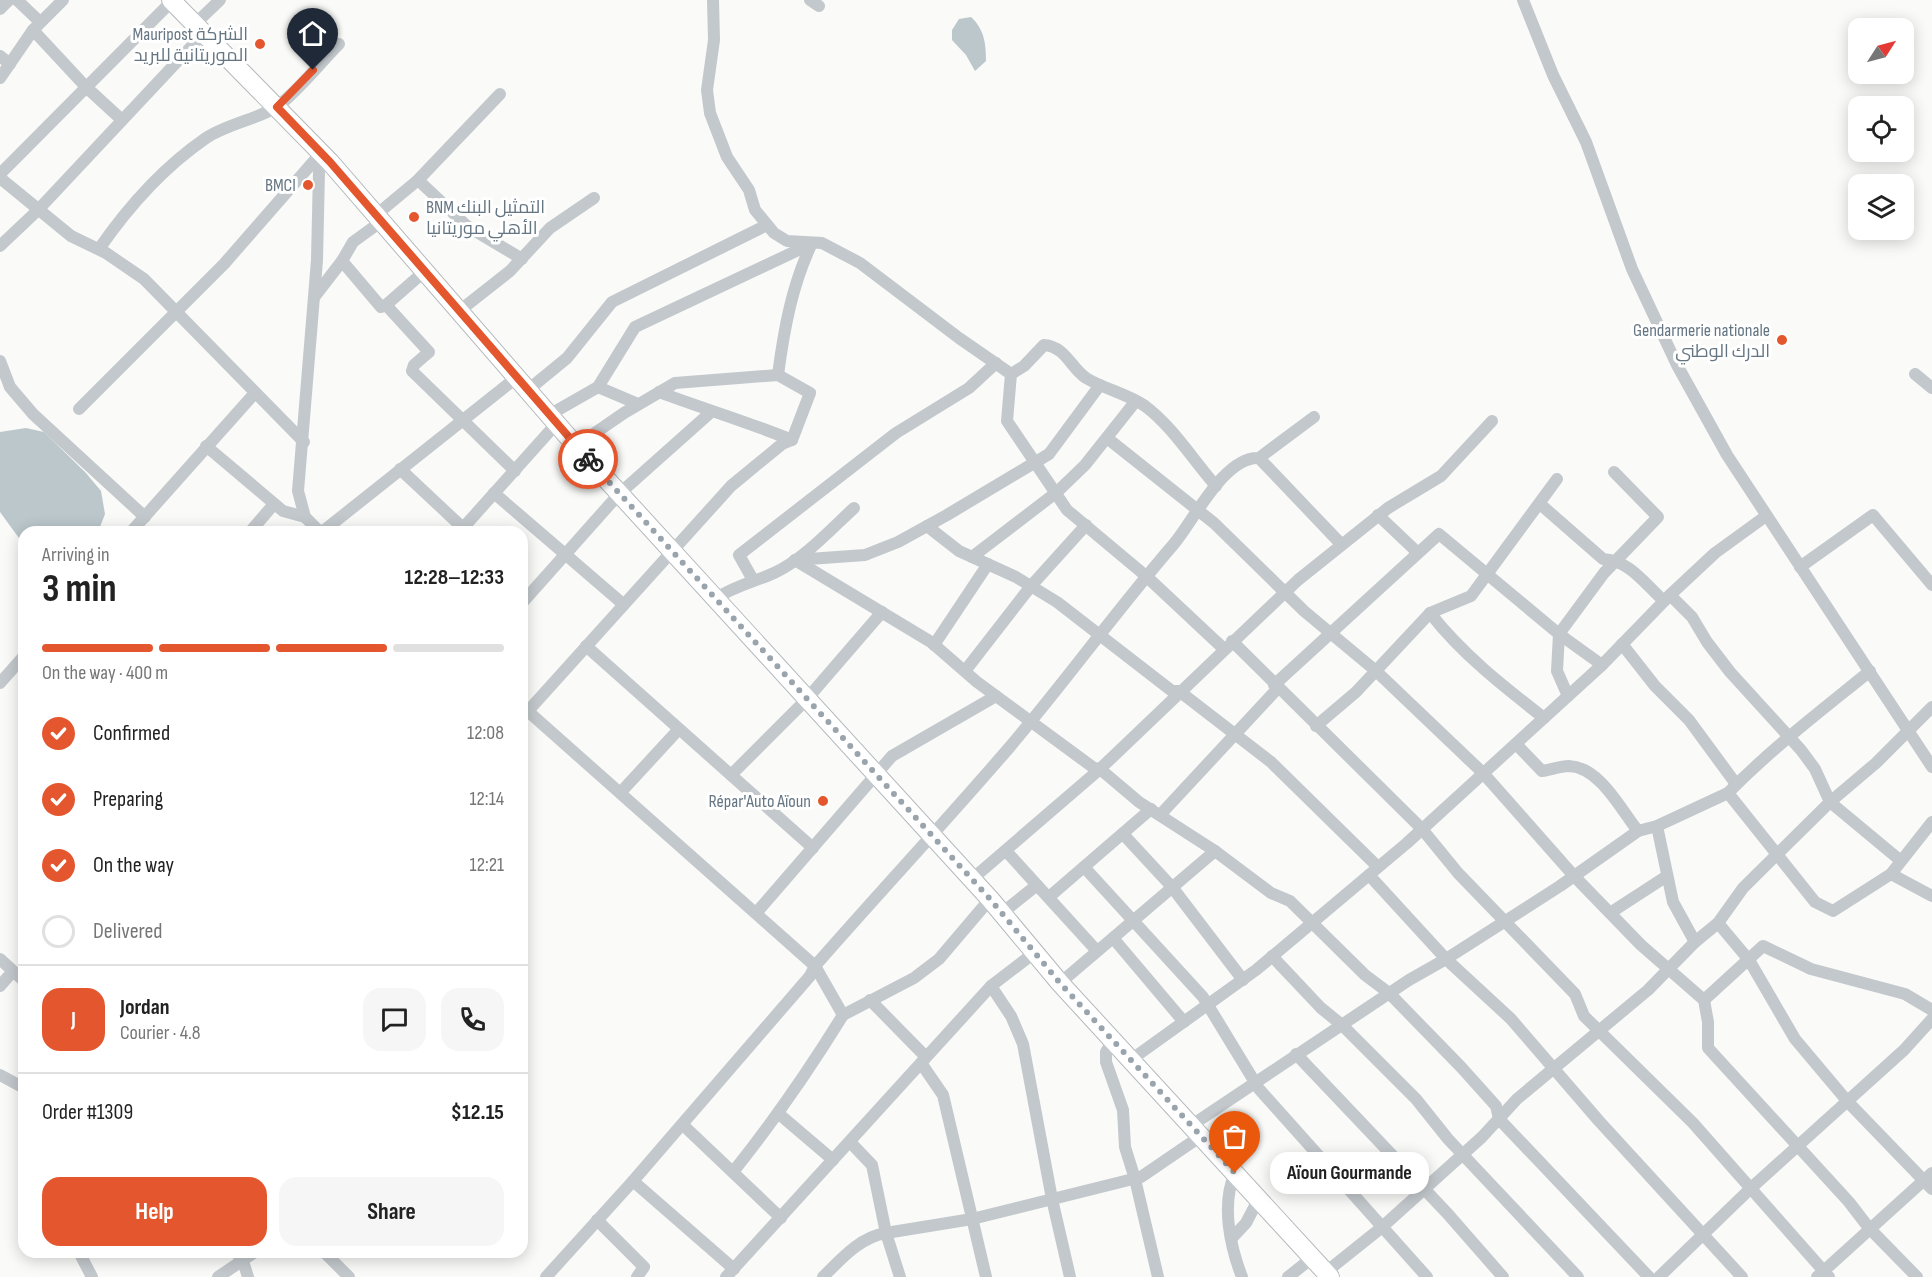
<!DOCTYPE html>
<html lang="en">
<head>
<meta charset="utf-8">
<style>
	body { margin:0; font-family:"Sofia Sans Condensed",Cairo,sans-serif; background:#f6f6f6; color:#222; height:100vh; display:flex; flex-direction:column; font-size:22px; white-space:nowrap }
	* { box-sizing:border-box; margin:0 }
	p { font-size:20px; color:#767676 }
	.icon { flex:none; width:33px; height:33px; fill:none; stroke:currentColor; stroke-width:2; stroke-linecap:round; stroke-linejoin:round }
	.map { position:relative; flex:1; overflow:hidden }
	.details { position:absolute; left:18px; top:526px; width:510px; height:732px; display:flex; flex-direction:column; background:#fff; border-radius:18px; box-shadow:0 3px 15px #0003 }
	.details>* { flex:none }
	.needle { width:39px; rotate:54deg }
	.tools { position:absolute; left:1848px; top:18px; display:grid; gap:12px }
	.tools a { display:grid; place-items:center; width:66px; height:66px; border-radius:12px; background:#fff; box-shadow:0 3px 15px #0003; font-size:30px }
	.pin { position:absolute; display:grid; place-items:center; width:51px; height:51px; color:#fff; margin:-62px -26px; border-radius:50% 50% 50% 0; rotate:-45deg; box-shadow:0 0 6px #0007 }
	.pin .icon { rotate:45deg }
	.courier { position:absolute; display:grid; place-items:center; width:60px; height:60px; margin:-30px; border:4px solid #e4572e; border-radius:50%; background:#fff; color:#222; box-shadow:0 2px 8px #0007 }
	.bubble { position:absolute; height:42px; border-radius:18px; background:#fff; box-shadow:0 3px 15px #0003; font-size:20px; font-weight:700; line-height:42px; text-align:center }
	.overview em { font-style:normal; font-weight:700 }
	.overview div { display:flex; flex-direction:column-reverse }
	.overview { display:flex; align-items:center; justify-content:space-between; height:102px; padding:0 24px }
	h1 { font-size:39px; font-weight:700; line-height:45px }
	.bar { display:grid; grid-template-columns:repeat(4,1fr); gap:9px 6px; align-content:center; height:72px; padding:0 24px }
	.bar i { height:8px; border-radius:4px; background:#e0e0e0 }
	.bar .active { background:#e4572e }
	.bar p { grid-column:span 4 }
	.line { display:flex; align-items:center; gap:15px; padding:0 24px; border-top:2px solid #e0e0e0 }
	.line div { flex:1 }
	.round { display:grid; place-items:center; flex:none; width:63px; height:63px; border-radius:18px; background:#f6f6f6 }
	ol { padding:0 24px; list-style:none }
	li { display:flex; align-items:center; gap:18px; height:66px }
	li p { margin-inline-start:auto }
	li .icon { padding:6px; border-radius:50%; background:#e4572e; color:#fff; stroke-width:4 }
	li:last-child { color:#767676 }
	li i { width:33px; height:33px; border:3px solid #e0e0e0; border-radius:50% }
	.cta { display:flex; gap:12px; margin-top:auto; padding:12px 24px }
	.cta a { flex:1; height:69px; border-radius:18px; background:#e4572e; color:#fff; font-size:24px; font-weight:700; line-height:69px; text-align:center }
	.cta a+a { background:#f6f6f6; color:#222 }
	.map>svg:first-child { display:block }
</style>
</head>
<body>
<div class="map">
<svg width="1932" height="1277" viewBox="0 0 1932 1277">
	<rect width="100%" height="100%" fill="#fafaf8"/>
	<g fill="#bbc7cb">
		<path d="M971 17C984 29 986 43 986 61L975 71 966 55 952 40V30L959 19Z"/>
		<polygon points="26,428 44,432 86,473 101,491 105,514 98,532 24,532 24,545 0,512 0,432"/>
	</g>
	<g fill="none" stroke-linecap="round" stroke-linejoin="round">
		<g stroke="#b4b9bd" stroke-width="20">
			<polyline id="highway" points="171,0 330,162 576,446 990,899 1060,983 1330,1277"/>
		</g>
		<g stroke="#c3c8cc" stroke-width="12">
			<polyline points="17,0 40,22"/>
			<path d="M713 0 714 40 707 90 710 113 727 157 749 190 755 210 774 233 787 241 822 243 860 263 959 338 1011 374 1024 366 1044 345C1066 347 1070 367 1086 378 1104 389 1128 394 1145 406 1173 427 1193 460 1216 486"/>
			<polyline points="810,0 819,6"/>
			<polyline points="1523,0 1553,75 1586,142 1632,269 1677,365 1727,455 1932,767"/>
			<polyline points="0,9 9,0"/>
			<polyline points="195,24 220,0"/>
			<polyline points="33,30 86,87 122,120"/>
			<polyline points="0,56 10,64"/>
			<polyline points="0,78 33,30 63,0"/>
			<polyline points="0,174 172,1"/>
			<polyline points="0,178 71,236 106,253 144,279 304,442"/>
			<polyline points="418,180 467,226 522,259"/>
			<polyline points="376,215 418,180 500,94"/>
			<polyline points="382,221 353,242 342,261 381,307 386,305 429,352 414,365 412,371 515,471"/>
			<polyline points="0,246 38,210 204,33"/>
			<path d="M99 249C128 207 164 167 206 138 227 124 261 118 278 106 297 92 321 62 339 44"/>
			<polyline points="315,296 342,261"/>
			<polyline points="386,305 418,277 423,269"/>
			<polyline points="458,312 510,271 550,228 594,198"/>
			<polyline points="0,361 10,387 33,414 145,517"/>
			<polyline points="1011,374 1007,421 1067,510 1146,576 1224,649"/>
			<polyline points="1915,374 1932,388"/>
			<path d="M778 375C784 329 792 285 812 243"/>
			<polyline points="598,387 638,404"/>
			<polyline points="528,390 567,358 612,302 767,225"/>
			<path d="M659 392C704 409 748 422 792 440"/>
			<polyline points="79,409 224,264 321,153"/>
			<polyline points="549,415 598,387 635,327 811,244"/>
			<polyline points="1107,438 1214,523 1304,611 1376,671 1483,773 1574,876 1641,945 1704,1000 1708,1022 1708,1048 1849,1202 1869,1228 1917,1277"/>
			<polyline points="206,446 283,511 305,517"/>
			<polyline points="1259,458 1341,544"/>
			<polyline points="400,469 463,528 557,423"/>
			<polyline points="494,493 623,604"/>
			<path d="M1540 504 1603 559C1629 560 1645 584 1664 601"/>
			<polyline points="1378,515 1417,552"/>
			<polyline points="927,526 959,551 1016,577 1057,602 1172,691 1179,691 1271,762 1378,867"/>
			<polyline points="131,532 254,394"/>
			<polyline points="250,532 274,504"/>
			<polyline points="320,532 305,517 298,491 317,260 319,171 323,155"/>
			<polyline points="322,532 516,378"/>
			<polyline points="972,557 1057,492 1085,465 1135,402"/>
			<polyline points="795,560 931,642 977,682 1094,768 1100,769 1139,802 1215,851 1271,893 1290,901 1365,975 1389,993 1461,1067 1496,1106 1499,1119 1649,1277"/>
			<polyline points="795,560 865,555 898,542 947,515 1049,454 1100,385"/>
			<polyline points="1800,567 1873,515 1932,585"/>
			<polyline points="753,580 739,555 896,433 969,388 996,363"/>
			<polyline points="1670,595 1692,617 1707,642 1730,672 1801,750 1815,769 1830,802 1901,861"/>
			<path d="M715 599C734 586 754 582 774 573 804 559 830 530 854 508"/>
			<polyline points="522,603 619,494 711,412"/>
			<path d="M1430 613C1462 654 1503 686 1544 718"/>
			<polyline points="1232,641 1422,829 1458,873 1575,994 1584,1016 1693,1123 1829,1277"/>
			<polyline points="1622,644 1655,686 1689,720 1736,784"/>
			<polyline points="934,645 988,564"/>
			<polyline points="586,646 813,848"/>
			<polyline points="965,671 1031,586 1086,525"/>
			<path d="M1870 671C1821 711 1772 748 1728 793L1815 902 1833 911 1891 874 1932 822"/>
			<polyline points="0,683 24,656"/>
			<polyline points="1274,685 1439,534 1559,634 1602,665"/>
			<polyline points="1568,696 1557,671 1559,634 1604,573 1658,517 1614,472"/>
			<polyline points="522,706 815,966 843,1015 914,978 939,959 990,899"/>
			<polyline points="528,711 731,486 782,444 792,440 810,393 778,375 675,383 624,413 576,446"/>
			<polyline points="1316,726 1356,692 1430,613 1471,596 1557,479"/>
			<path d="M1516 744 1542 771C1550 770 1560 766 1569 766 1600 767 1621 810 1638 831"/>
			<polyline points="731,775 806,700 882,612"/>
			<polyline points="621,792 679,729"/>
			<polyline points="1160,815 1278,688"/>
			<polyline points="1657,826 1673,902 1695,942"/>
			<polyline points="1123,834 1172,887 1243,980"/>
			<polyline points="1006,851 1097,951"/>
			<polyline points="1084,867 1203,997 1259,1089 1427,1277"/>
			<polyline points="1891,874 1932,896"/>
			<polyline points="1369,875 1446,959 1511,1019 1599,1121 1742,1277"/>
			<polyline points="971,880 1100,769 1298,580 1388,508 1441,476 1492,421"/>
			<polyline points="1049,897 1151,809"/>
			<polyline points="757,912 892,756 996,696"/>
			<polyline points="1002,913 1037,885"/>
			<polyline points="1610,913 1667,876"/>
			<polyline points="1718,923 1749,960 1795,1039 1848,1102 1932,1189"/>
			<polyline points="1113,938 1184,1022"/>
			<polyline points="1272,956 1321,1008 1342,1025 1416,1099 1448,1139 1578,1277"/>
			<polyline points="0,959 24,981"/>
			<polyline points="1060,983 1215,851"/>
			<polyline points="0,986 13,971"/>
			<polyline points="991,986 1011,1016 1023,1044 1052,1199 1070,1277"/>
			<polyline points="870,1000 926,1057"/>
			<polyline points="1704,1000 1763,946 1811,969 1905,994 1932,1010"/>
			<polyline points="1114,1039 1106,1052 1106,1062 1123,1110 1125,1147 1135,1179 1158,1277"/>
			<polyline points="1296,1054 1447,1213 1503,1277"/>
			<polyline points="1132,1059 1256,970 1407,843 1602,665 1670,595 1715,553 1766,516"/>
			<polyline points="921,1063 943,1095 986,1277"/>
			<polyline points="0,1075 24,1088"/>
			<polyline points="779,1114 833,1160"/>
			<polyline points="683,1125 781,1218"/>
			<polyline points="1192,1125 1409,980 1446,959 1560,886 1638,831 1657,826 1728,793"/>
			<polyline points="850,1142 872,1165 886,1233 972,1219 1141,1177 1201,1136"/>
			<path d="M733 1172C773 1122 809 1070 843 1015"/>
			<path d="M1235 1173C1221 1204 1230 1246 1242 1277"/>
			<polyline points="633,1181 734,1269"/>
			<polyline points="597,1220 644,1267 637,1277"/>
			<polyline points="1232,1238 1246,1223 1258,1200"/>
			<polyline points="79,1252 92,1277"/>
			<polyline points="236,1252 243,1261 248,1277"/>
			<polyline points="324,1252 349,1277"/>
			<polyline points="1326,1272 1381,1228 1482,1137 1517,1099 1648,990 1695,942 1718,923 1743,888 1830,802 1876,763 1932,707"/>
			<polyline points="218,1277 255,1252"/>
			<path d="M546 1277 633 1181 810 976 815 966C879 893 945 822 1008 749 1065 682 1116 611 1173 545 1193 522 1224 456 1259 458L1314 417"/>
			<polyline points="726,1277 991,986 1034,953"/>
			<path d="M823 1277C841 1259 860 1237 886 1233L900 1277"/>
			<polyline points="1288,1277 1312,1258"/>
			<polyline points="1659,1277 1750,1189 1904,1050 1932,1019"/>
			<polyline points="1817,1277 1932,1173"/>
		</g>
		<use href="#highway" stroke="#fff" stroke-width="18"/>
	</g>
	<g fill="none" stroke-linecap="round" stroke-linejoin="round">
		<polyline stroke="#99a4ac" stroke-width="6" stroke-dasharray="0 10.8" points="588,459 990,899 1060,983 1235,1173"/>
		<polyline stroke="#e4572e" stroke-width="8" points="313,70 277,107 330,162 588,459"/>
	</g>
	<g fill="#e4572e" stroke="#fff" stroke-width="2">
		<circle cx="260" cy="44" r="6"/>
		<circle cx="308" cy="185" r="6"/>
		<circle cx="414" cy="217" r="6"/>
		<circle cx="1782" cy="340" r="6"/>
		<circle cx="823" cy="801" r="6"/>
	</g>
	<g text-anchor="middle" stroke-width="6" stroke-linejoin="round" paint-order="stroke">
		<g font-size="18" fill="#657683" stroke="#fff" text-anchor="end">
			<text x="248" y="40">Mauripost الشركة<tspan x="248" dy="21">الموريتانية للبريد</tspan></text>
			<text x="296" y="191">BMCI</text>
			<text x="426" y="213" text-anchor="start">BNM التمثيل البنك<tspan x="426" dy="21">الأهلي موريتانيا</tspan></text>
			<text x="1770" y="336">Gendarmerie nationale<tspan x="1770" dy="21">الدرك الوطني</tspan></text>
			<text x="811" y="807">Répar'Auto Aïoun</text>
		</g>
	</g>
</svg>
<div class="tools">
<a><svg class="needle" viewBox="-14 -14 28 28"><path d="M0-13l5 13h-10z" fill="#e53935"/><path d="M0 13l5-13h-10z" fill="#767676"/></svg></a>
<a><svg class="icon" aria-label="locate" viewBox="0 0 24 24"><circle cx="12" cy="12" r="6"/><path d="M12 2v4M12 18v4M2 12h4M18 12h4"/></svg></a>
<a><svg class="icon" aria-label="layers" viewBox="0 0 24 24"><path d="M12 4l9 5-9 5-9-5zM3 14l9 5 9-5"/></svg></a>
</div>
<div class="pin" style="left:1235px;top:1173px;background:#ea580c"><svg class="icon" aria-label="bag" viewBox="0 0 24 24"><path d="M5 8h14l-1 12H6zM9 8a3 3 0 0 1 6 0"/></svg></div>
<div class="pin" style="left:313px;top:70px;background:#1f2937"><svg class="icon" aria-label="home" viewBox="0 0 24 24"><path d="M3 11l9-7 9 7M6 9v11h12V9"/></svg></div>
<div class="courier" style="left:588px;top:459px"><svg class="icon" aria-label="bike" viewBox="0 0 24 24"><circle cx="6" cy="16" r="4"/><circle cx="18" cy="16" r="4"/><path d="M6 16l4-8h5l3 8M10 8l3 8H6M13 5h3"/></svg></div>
<div class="bubble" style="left:1270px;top:1152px;width:159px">Aïoun Gourmande</div>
<section class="details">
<div class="overview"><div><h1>3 min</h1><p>Arriving in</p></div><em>12:28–12:33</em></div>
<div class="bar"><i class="active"></i><i class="active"></i><i class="active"></i><i></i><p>On the way · 400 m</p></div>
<ol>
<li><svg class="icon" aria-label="check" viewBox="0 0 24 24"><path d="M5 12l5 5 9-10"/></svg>Confirmed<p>12:08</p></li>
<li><svg class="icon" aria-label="check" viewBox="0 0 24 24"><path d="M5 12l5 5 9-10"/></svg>Preparing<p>12:14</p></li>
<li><svg class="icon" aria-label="check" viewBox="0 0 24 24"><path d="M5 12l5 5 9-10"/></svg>On the way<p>12:21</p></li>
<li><i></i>Delivered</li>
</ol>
<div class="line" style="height:108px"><b class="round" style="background:#e4572e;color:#fff">J</b><div><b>Jordan</b><p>Courier · 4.8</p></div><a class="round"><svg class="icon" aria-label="chat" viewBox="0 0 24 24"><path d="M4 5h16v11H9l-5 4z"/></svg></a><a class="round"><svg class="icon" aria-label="phone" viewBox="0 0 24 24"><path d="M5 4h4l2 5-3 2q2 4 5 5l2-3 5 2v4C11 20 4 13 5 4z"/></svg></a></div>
<div class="line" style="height:78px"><div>Order #1309</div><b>$12.15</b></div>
<div class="cta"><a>Help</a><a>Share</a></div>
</section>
</div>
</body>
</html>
